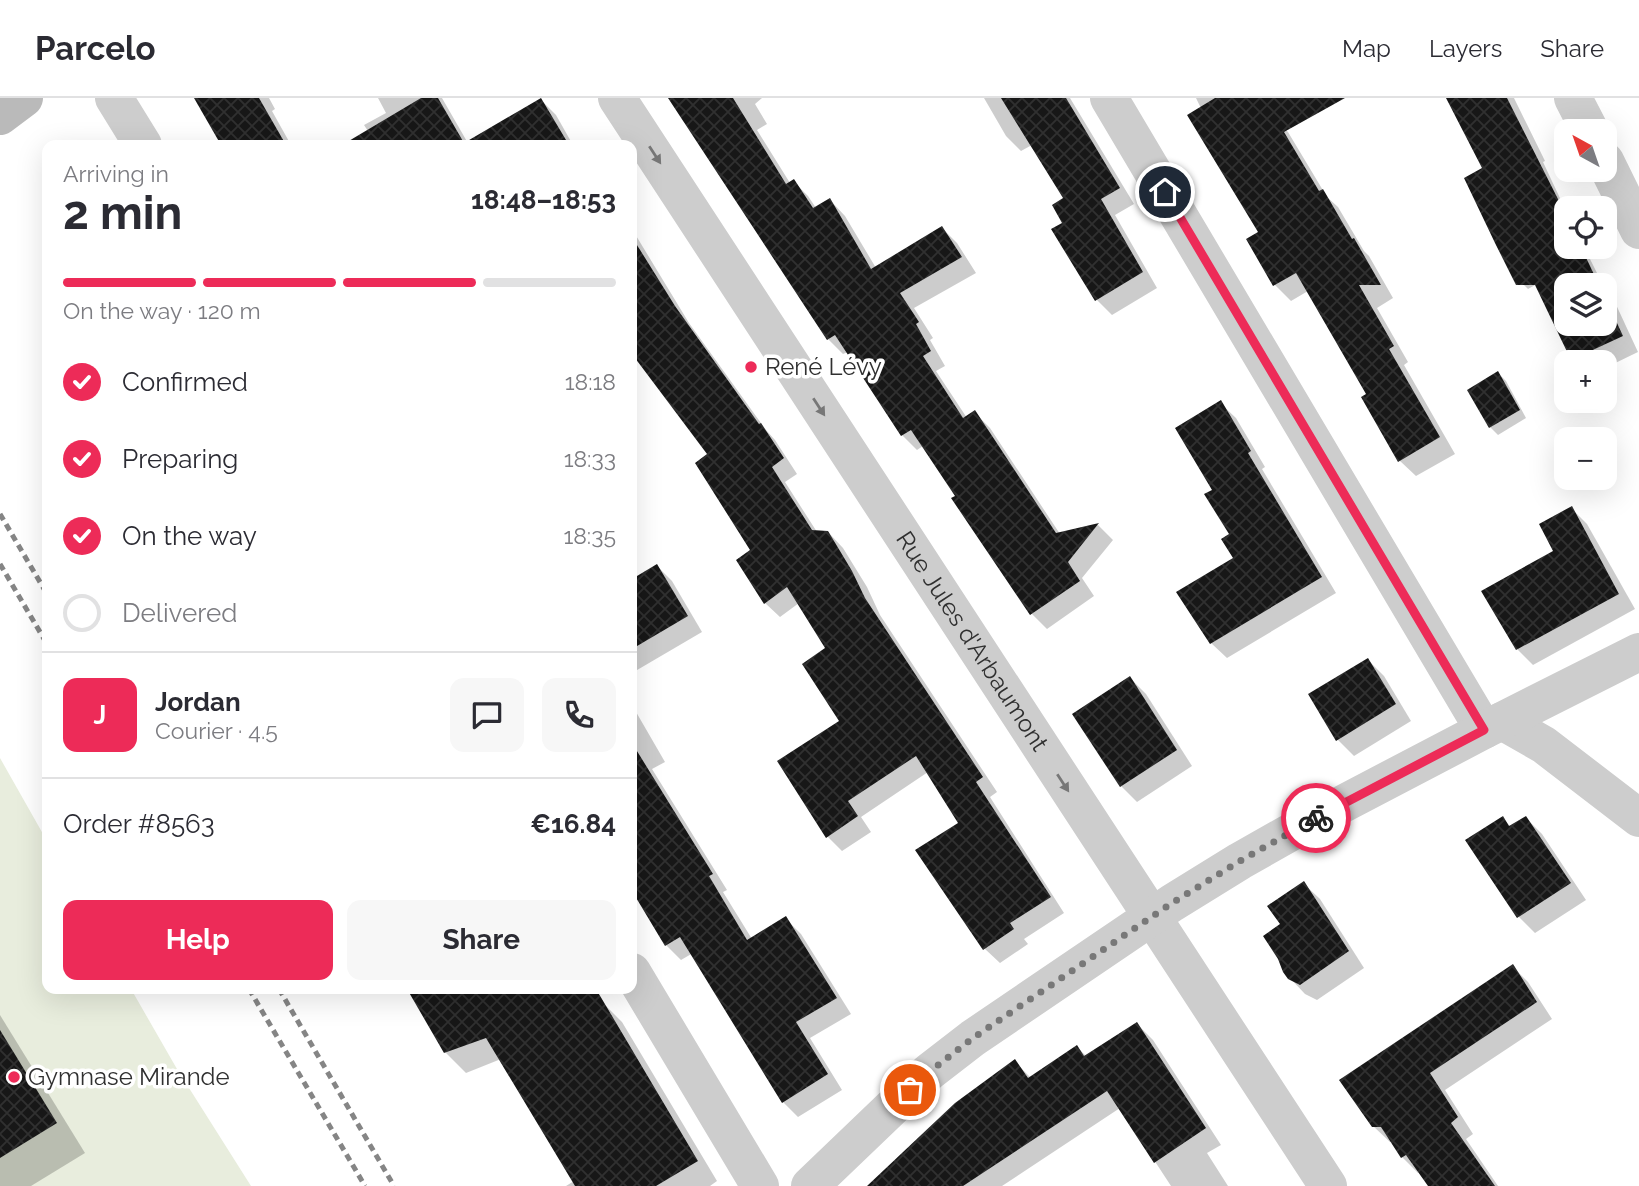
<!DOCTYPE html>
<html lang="en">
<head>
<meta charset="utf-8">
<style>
	body { margin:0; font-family:Raleway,sans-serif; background:#f7f7f7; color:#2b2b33; height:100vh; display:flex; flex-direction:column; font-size:26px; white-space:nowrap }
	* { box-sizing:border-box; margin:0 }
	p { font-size:23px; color:#7c7c81 }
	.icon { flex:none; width:38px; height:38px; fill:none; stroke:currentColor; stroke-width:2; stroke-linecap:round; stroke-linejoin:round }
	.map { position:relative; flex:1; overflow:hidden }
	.sheet { position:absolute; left:42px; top:42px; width:595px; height:854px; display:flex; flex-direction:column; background:#fff; border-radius:14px; box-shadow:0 7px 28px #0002 }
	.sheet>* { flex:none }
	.needle { width:46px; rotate:320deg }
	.controls { position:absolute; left:1554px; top:21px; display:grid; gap:14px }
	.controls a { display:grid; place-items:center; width:63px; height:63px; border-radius:14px; background:#fff; box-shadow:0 7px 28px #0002; font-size:35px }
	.pin { position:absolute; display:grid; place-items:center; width:60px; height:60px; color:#fff; margin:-30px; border:4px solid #fff; border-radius:50%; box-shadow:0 2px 7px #0007 }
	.courier { position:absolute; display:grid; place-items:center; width:70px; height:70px; margin:-35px; border:5px solid #ed2b58; border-radius:50%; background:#fff; color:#222; box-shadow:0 2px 9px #0007 }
	.summary em { font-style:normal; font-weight:700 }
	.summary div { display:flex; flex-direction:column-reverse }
	.summary { display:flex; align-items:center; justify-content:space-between; height:119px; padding:0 21px }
	h1 { font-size:46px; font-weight:700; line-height:52px }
	.bar { display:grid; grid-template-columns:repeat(4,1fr); gap:10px 7px; align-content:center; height:84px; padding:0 21px }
	.bar i { height:9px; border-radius:5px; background:#e1e1e2 }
	.bar .on { background:#ed2b58 }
	.bar p { grid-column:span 4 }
	.line { display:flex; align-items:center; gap:18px; padding:0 21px; border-top:2px solid #e1e1e2 }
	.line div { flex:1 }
	.round { display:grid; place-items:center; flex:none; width:74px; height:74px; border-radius:14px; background:#f7f7f7 }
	ol { padding:0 21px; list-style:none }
	li { display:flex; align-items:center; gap:21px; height:77px }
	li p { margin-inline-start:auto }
	li .icon { padding:7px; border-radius:50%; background:#ed2b58; color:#fff; stroke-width:4 }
	li:last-child { color:#7c7c81 }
	li i { width:38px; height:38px; border:4px solid #e1e1e2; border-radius:50% }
	.action { display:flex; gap:14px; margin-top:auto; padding:14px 21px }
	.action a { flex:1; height:80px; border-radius:14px; background:#ed2b58; color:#fff; font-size:28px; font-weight:700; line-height:80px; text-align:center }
	.action a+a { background:#f7f7f7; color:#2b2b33 }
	header { display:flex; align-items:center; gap:42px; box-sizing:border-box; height:98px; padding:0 35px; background:#fff; border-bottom:2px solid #e1e1e2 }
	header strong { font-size:33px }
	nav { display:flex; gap:38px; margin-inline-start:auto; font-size:24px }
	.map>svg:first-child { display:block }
</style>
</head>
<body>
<header>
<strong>Parcelo</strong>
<nav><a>Map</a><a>Layers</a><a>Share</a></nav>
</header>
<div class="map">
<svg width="1639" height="1088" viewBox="0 0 1639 1088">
	<defs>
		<pattern id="building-cross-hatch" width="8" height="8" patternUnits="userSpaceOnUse" patternTransform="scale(1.75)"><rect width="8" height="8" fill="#171717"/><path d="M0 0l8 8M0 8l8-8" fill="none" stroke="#303030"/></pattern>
	</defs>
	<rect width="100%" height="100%" fill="#fff"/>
	<polygon fill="#e8eddd" points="0,660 47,743 47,891 131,891 177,971 251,1088 0,1088"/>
	<g fill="#0003">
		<polygon points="196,0 269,0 275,11 272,13 291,47 223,47"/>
		<polygon points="378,0 442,0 469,47 377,47 364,27 386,15"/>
		<polygon points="670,0 762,0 755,6 767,26 757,32 790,85 793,83 808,98 816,110 830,102 845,118 876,170 942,130 957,145 976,175 914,210 933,240 930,242 945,268 936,273 967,320 975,315 990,330 1060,436 1098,427 1113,442 1082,480 1094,498 1047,531 1032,516 923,348 917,352 902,337 848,254 843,256 828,241"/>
		<polygon points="984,0 1070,0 1134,106 1115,117 1157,190 1112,217 1097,202 1064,125 1066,101 1032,47 1021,53 1006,38"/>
		<polygon points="1196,0 1264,0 1280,26 1288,34 1327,99 1338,109 1364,153 1369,158 1393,200 1377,210 1408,264 1404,267 1455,356 1416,378 1400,363 1368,297 1308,193 1291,203 1275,187 1248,142 1261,134"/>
		<polygon points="1448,0 1514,0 1545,63 1543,64 1566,113 1566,149 1584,149 1603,187 1566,187 1566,226 1605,226 1605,191 1612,198 1638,254 1605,270 1605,264 1575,264 1572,261 1537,186 1528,191 1512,175 1484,71"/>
		<polygon points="541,2 556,17 573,47 494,47 486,34"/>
		<polygon points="632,131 689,225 766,332 775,342 797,376 785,384 817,434 828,434 843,450 867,489 880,517 997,694 990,699 1064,815 1024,841 1028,846 1000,865 985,851 917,752 961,725 928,674 861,719 871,734 842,753 827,738 841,623 828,551 799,505 780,519 765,505 753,453 710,357 632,256"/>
		<polygon points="1498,275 1506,283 1526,320 1498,337 1490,329"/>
		<polygon points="1220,305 1236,320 1265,369 1262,371 1336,495 1227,560 1211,545 1235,461 1231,437 1214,392"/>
		<polygon points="1571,410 1587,426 1635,511 1533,567 1517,551"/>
		<polygon points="657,468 672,483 702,534 632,575 632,483"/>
		<polygon points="1368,562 1384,578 1411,623 1354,658 1338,642"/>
		<polygon points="1130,580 1146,596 1192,668 1137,704 1121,688 1074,617"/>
		<polygon points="632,607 665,664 652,671 727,792 723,794 752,841 786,821 801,836 851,916 810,940 842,992 798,1019 783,1004 693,855 681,862 666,847 632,789"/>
		<polygon points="1502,720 1511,729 1526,720 1542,736 1586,802 1535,835 1519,819 1467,742"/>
		<polygon points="1304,786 1320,801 1364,870 1317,902 1305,896 1289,879 1280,860 1282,827"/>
		<polygon points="1512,868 1528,884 1552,921 1445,992 1473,1036 1466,1041 1498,1088 1430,1088 1420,1074 1418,1075 1402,1059 1393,1044 1390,1044 1373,1028"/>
		<polygon points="409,891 541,891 563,927 602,904 622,924 717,1083 710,1088 566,1088 574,1083 501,961 466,975 445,954"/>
		<polygon points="0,917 85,1055 31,1088 0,1088"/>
		<polygon points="1137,926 1153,942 1221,1047 1207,1055 1228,1088 1171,1088 1120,1010 1002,1088 869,1088 1015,964 1031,980 1077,949 1086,958"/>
	</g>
	<g fill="url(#building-cross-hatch)">
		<polygon points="194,0 259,0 286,47 221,47"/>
		<polygon points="421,0 438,0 464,45 541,0 569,47 342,47"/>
		<polygon points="668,0 733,0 786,86 794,81 813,110 830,100 871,171 942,128 962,159 900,195 919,224 916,226 931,253 923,258 963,320 975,312 1056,435 1099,425 1068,464 1080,483 1030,517 951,400 955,398 911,332 901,338 835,237 827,242"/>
		<polygon points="1001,0 1066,0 1120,90 1101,101 1143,174 1095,203 1051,131 1062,125 1052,107 1063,100"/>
		<polygon points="1215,0 1345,0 1284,34 1319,93 1323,91 1352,141 1354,140 1381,187 1359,187 1394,248 1389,251 1440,339 1398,364 1361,299 1366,296 1296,175 1273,188 1246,141 1258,134 1187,17"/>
		<polygon points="1446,0 1507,0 1566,117 1566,149 1581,149 1599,187 1566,187 1566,226 1605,226 1605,199 1623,238 1571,262 1535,187 1516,187 1495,145 1464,80 1482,70"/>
		<polygon points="632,139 675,208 759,326 761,325 784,360 772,369 812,432 828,433 852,473 865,500 983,679 976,684 1051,799 1010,825 1014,831 983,852 915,752 958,725 916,658 848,703 858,718 826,740 777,663 839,623 802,566 825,550 787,489 764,506 736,462 750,452 695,365 707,356 632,256"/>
		<polygon points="1498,273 1520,312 1489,330 1467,292"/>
		<polygon points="1221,302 1251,353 1248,355 1322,479 1210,546 1176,494 1233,460 1221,441 1229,436 1204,396 1212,392 1175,330"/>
		<polygon points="1572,408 1619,496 1516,552 1481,493 1553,453 1539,426"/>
		<polygon points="657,466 688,518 632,551 632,481"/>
		<polygon points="1368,560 1396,606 1336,643 1308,596"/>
		<polygon points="1130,578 1177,652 1120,689 1072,616"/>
		<polygon points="632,645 713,776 709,778 747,842 786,818 837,900 796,924 828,976 782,1005 680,839 665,848 632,793"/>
		<polygon points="1503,718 1509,728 1526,718 1571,785 1517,820 1465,742"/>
		<polygon points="1304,783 1349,853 1300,887 1288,881 1283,874 1278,861 1263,838 1280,826 1267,808"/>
		<polygon points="1513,866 1537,904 1430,975 1458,1019 1451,1025 1495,1088 1428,1088 1406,1057 1401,1060 1381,1029 1372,1029 1339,982"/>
		<polygon points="407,891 596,891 698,1063 656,1088 575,1088 486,940 444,955"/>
		<polygon points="1137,924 1206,1030 1154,1065 1107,993 963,1088 867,1088 955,1005 1015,961 1028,980 1077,947 1084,958"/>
		<polygon points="0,932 57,1025 0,1060"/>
	</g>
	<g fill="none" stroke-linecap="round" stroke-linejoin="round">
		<g stroke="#cdcdcd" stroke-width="38">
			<polyline points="114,0 143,47"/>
			<path id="s1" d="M617 0 1328 1088"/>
			<polyline points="1109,0 1484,632"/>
			<polyline points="1573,0 1590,33"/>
			<polyline points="1605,63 1639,132"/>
			<polyline points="1502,623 1544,647 1639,720"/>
			<polyline points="632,874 760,1088"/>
			<polyline points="810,1088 929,974 973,940 1172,805 1240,763 1316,720 1484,632 1639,554"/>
		</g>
		<polyline stroke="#bababa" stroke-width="38" points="0,18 24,0"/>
		<g stroke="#858585" stroke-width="5" stroke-dasharray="7 5" stroke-linecap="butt">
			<polyline points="0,416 47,496"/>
			<polyline points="0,466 47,546"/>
			<polyline points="249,891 365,1088"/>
			<polyline points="279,891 394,1088"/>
		</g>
	</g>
	<defs><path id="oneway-solid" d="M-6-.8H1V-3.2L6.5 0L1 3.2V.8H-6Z" transform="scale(1.75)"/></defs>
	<g fill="#777">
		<use href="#oneway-solid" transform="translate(655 57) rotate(57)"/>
		<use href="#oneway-solid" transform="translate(819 309) rotate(57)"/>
		<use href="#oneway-solid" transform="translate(1063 685) rotate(57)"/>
	</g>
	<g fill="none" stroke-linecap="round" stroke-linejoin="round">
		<polyline stroke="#787878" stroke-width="7" stroke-dasharray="0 12.6" points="910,992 929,974 973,940 1172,805 1240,763 1316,720"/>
		<polyline stroke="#ed2b58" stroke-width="9" points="1165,94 1484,632 1316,720"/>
	</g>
	<g fill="#ed2b58" stroke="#fff" stroke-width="2.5">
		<circle cx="751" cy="269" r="7"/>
		<circle cx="14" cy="979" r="7"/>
	</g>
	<g text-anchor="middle" stroke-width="7" stroke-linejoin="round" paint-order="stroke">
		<g font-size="24" fill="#303030" stroke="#fff" text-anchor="start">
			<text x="765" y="277">René Lévy</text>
			<text x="28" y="987">Gymnase Mirande</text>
		</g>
		<g font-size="24" fill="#303030" stroke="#fff">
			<text dy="8" stroke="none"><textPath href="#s1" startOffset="649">Rue Jules d'Arbaumont</textPath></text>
		</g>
	</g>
</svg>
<div class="controls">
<a><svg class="needle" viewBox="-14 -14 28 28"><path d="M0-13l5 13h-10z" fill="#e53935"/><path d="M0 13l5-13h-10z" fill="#7c7c81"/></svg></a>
<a><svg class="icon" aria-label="locate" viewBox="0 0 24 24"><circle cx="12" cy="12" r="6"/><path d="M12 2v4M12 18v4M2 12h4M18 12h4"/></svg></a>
<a><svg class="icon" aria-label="layers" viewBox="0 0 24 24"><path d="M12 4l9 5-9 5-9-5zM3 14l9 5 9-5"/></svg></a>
<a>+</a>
<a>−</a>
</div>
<div class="pin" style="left:910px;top:992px;background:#ea580c"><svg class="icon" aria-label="bag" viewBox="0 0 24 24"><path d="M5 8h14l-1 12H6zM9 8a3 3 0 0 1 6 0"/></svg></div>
<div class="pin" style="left:1165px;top:94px;background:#1f2937"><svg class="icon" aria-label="home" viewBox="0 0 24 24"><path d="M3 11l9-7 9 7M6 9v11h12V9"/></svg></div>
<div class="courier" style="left:1316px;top:720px"><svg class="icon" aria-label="bike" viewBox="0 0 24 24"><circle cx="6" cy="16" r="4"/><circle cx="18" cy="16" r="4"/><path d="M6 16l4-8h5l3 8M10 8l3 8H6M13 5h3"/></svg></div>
<section class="sheet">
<div class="summary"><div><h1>2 min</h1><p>Arriving in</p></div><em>18:48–18:53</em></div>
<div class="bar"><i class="on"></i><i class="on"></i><i class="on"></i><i></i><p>On the way · 120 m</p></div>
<ol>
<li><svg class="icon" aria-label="check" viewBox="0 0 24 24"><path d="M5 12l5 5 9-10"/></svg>Confirmed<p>18:18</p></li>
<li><svg class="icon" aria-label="check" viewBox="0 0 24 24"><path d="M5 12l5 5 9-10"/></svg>Preparing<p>18:33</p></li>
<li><svg class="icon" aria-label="check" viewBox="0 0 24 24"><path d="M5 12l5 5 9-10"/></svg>On the way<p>18:35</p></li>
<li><i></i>Delivered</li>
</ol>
<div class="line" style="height:126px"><b class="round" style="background:#ed2b58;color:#fff">J</b><div><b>Jordan</b><p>Courier · 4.5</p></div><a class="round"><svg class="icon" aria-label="chat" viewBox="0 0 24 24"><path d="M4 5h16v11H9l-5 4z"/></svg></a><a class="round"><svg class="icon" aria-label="phone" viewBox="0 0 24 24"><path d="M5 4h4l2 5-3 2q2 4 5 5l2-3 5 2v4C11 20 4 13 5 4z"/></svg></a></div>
<div class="line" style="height:91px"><div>Order #8563</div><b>€16.84</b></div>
<div class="action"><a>Help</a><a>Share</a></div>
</section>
</div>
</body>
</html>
